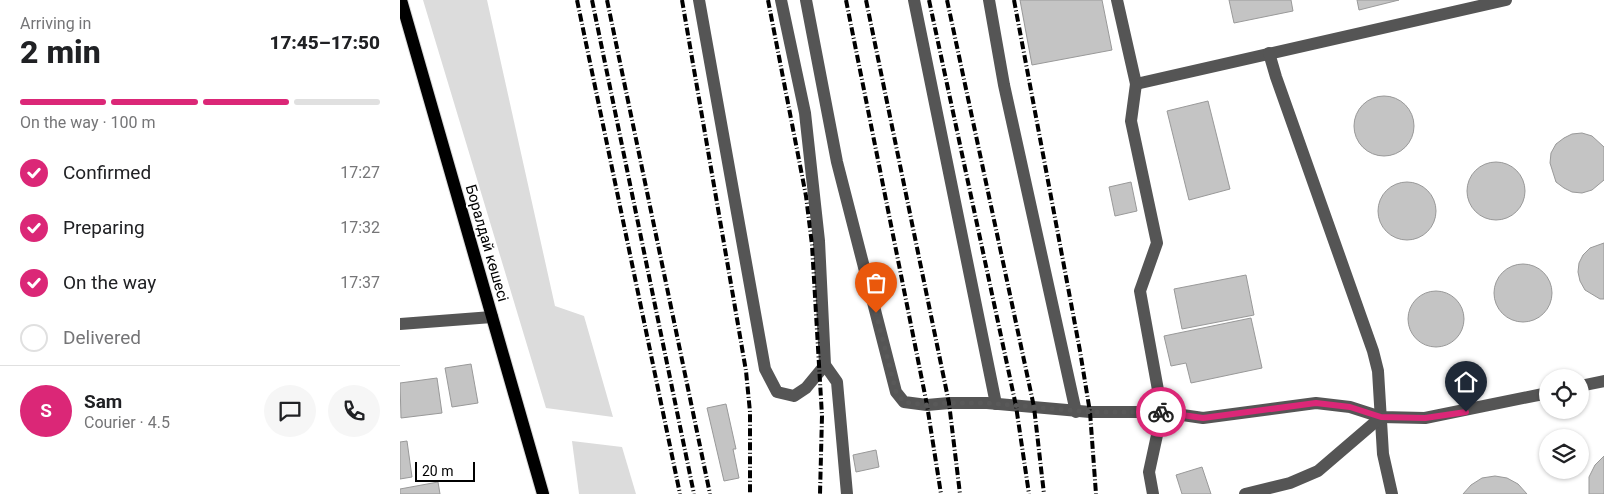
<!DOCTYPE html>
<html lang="en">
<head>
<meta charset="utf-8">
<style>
	body { margin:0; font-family:Roboto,sans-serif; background:#f6f6f6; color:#202124; height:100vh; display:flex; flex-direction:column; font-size:19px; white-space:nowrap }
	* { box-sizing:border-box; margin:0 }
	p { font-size:16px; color:#757577 }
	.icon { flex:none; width:28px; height:28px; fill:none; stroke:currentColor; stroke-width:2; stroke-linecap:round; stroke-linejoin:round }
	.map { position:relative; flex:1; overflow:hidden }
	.panel { display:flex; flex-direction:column; background:#fff; width:400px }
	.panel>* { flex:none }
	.controls { position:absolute; left:1139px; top:369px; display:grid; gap:10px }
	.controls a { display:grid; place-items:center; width:50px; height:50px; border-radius:50%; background:#fff; box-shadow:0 1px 4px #0004; font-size:25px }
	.scale { position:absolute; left:15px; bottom:12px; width:60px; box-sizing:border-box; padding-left:5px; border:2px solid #000; border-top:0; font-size:14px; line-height:18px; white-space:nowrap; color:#000; -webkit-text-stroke:4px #fff; paint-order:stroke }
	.pin { position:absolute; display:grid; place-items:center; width:42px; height:42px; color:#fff; margin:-51px -21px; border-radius:50% 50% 50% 0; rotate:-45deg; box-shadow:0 0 5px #0007 }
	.pin .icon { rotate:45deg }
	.courier { position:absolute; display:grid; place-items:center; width:50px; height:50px; margin:-25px; border:4px solid #db2777; border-radius:50%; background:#fff; color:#222; box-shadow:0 1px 6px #0007 }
	.headline em { font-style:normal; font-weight:800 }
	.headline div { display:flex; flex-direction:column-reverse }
	.headline { display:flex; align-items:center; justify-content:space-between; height:85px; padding:0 20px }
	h1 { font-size:32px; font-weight:800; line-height:38px }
	.bar { display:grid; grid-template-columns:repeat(4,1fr); gap:8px 5px; align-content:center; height:60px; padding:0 20px }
	.bar i { height:6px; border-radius:4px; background:#e0e0e0 }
	.bar .selected { background:#db2777 }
	.bar p { grid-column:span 4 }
	.line { display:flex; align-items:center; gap:12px; padding:0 20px; border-top:1px solid #e0e0e0 }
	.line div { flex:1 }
	.round { display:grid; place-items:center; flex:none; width:52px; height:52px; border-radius:26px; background:#f6f6f6 }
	ol { padding:0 20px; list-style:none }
	li { display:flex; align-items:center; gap:15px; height:55px }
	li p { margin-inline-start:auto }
	li .icon { padding:5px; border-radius:50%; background:#db2777; color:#fff; stroke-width:4 }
	li:last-child { color:#757577 }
	li i { width:28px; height:28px; border:2px solid #e0e0e0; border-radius:50% }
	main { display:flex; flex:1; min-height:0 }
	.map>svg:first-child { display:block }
</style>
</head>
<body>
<main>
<section class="panel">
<div class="headline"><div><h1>2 min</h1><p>Arriving in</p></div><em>17:45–17:50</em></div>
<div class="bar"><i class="selected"></i><i class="selected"></i><i class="selected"></i><i></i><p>On the way · 100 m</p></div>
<ol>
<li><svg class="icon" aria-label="check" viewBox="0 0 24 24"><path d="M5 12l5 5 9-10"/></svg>Confirmed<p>17:27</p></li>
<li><svg class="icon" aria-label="check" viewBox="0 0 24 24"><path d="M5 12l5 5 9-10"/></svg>Preparing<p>17:32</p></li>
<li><svg class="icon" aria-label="check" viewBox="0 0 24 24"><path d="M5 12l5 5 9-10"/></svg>On the way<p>17:37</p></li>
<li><i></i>Delivered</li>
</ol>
<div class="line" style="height:90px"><b class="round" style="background:#db2777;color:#fff">S</b><div><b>Sam</b><p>Courier · 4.5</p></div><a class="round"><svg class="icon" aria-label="chat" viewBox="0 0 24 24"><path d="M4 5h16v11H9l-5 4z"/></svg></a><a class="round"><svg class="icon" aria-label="phone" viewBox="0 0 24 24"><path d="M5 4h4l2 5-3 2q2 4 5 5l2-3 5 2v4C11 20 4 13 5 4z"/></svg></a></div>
</section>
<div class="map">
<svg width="1204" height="494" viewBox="0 0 1204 494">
	<rect width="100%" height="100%" fill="#fff"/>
	<g fill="#dcdcdc">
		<polygon points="23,0 87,0 155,306 184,316 213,417 146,408"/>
		<polygon points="172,441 222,447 236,494 179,494"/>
	</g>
	<g fill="#c4c4c4" stroke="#999">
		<polygon points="620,0 702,0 712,50 632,65"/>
		<polygon points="829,0 891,0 893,11 834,23"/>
		<polygon points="957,0 999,0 959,10"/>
		<circle cx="984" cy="126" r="30"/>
		<polygon points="808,101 830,189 789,200 767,111"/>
		<polygon points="1182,133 1192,136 1204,147 1204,180 1192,190 1182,193 1172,192 1164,188 1156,182 1150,163 1151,153 1156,144 1164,138 1172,134"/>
		<circle cx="1096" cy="191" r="29"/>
		<polygon points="731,182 737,211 715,216 709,187"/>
		<circle cx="1007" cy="211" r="29"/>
		<polygon points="1204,243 1204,299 1200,299 1185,290 1180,281 1178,272 1179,263 1183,255 1190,248"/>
		<circle cx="1123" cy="293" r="29"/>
		<polygon points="846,275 854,315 782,329 774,289"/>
		<circle cx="1036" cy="319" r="28"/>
		<polygon points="851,318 862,368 791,383 786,363 771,366 764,336"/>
		<polygon points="71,364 78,403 52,407 45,368"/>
		<polygon points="37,378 42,413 1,418 0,383"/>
		<polygon points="326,404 336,449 333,449 339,478 324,481 307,408"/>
		<polygon points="7,441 12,477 0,479 0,442"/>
		<polygon points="476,450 479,467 456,472 453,455"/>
		<polygon points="1204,456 1204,494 1189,494 1189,477 1195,465"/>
		<polygon points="802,467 811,494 782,494 776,475"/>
		<polygon points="1095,476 1107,478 1118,484 1127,494 1063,494 1071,485 1082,478"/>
		<polygon points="38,482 40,494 0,494 0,489"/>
	</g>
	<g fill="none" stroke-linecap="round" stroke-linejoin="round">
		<g stroke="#dbdbdb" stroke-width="14">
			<polyline id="major" points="1,0 143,494"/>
		</g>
		<g stroke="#555" stroke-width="12">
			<polyline points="299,0 365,369 377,392 394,396 406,388 425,365"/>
			<polyline points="381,0 405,113 419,241 425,365 437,382 447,494"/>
			<polyline points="406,0 437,162 496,392 504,402 527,405 549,403 587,403 690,412 762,412 749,472 753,494"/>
			<polyline points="514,0 596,404"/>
			<polyline points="589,0 604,85 676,412"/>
			<polyline points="717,0 736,84 1106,0"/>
			<polyline points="869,53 876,77 973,351 978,371 983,454 992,494"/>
			<polyline points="736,84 731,121 757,243 740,291 762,412 803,418 916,403 950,407 981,417 1025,418 1148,393"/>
			<polyline points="0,324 92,317"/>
			<polyline points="1180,386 1204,381"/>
			<polyline points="845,494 890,483 918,471 981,417"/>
		</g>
		<use href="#major" stroke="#000" stroke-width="12"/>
		<g stroke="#000" stroke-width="4" stroke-dasharray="8 2.5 1 2.5" stroke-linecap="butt">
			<polyline points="177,0 280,494"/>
			<polyline points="192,0 294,494"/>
			<polyline points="207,0 310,494"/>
			<polyline points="282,0 346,371 350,412 350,494"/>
			<polyline points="368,0 406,196 412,245 422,416 420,494"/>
			<polyline points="446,0 527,405 541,494"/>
			<polyline points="466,0 549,403 560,494"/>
			<polyline points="529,0 616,406 629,494"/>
			<polyline points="547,0 634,407 644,494"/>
			<polyline points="614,0 680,351 690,412 696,494"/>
		</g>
	</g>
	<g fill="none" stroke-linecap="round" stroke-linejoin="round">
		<polyline stroke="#595959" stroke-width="5" stroke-dasharray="0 9" points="476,313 496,392 504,402 526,405 548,403 587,403 690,412 761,412"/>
		<polyline stroke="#db2777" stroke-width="6" points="761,412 803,418 916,403 950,407 981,417 1025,418 1066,412"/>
	</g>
	<g text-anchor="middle" stroke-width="4" stroke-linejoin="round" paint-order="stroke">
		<g font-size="15" fill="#000" stroke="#fff">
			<text transform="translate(87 243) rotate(74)" y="5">Боралдай көшесі</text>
		</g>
	</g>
</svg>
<div class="controls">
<a><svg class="icon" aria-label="locate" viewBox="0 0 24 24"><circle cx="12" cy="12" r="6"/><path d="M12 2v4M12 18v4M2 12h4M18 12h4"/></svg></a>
<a><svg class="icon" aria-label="layers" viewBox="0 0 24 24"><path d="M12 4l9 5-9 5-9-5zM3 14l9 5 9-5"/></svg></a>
</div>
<div class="scale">20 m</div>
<div class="pin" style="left:476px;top:313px;background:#ea580c"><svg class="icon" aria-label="bag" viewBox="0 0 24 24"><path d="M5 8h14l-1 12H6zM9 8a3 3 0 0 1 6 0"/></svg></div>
<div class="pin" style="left:1066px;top:412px;background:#1f2937"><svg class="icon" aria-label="home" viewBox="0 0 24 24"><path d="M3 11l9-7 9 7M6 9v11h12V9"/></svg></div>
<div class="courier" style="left:761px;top:412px"><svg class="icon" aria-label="bike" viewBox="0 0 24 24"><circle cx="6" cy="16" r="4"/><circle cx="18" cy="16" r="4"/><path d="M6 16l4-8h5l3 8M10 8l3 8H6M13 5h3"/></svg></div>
</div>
</main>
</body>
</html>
